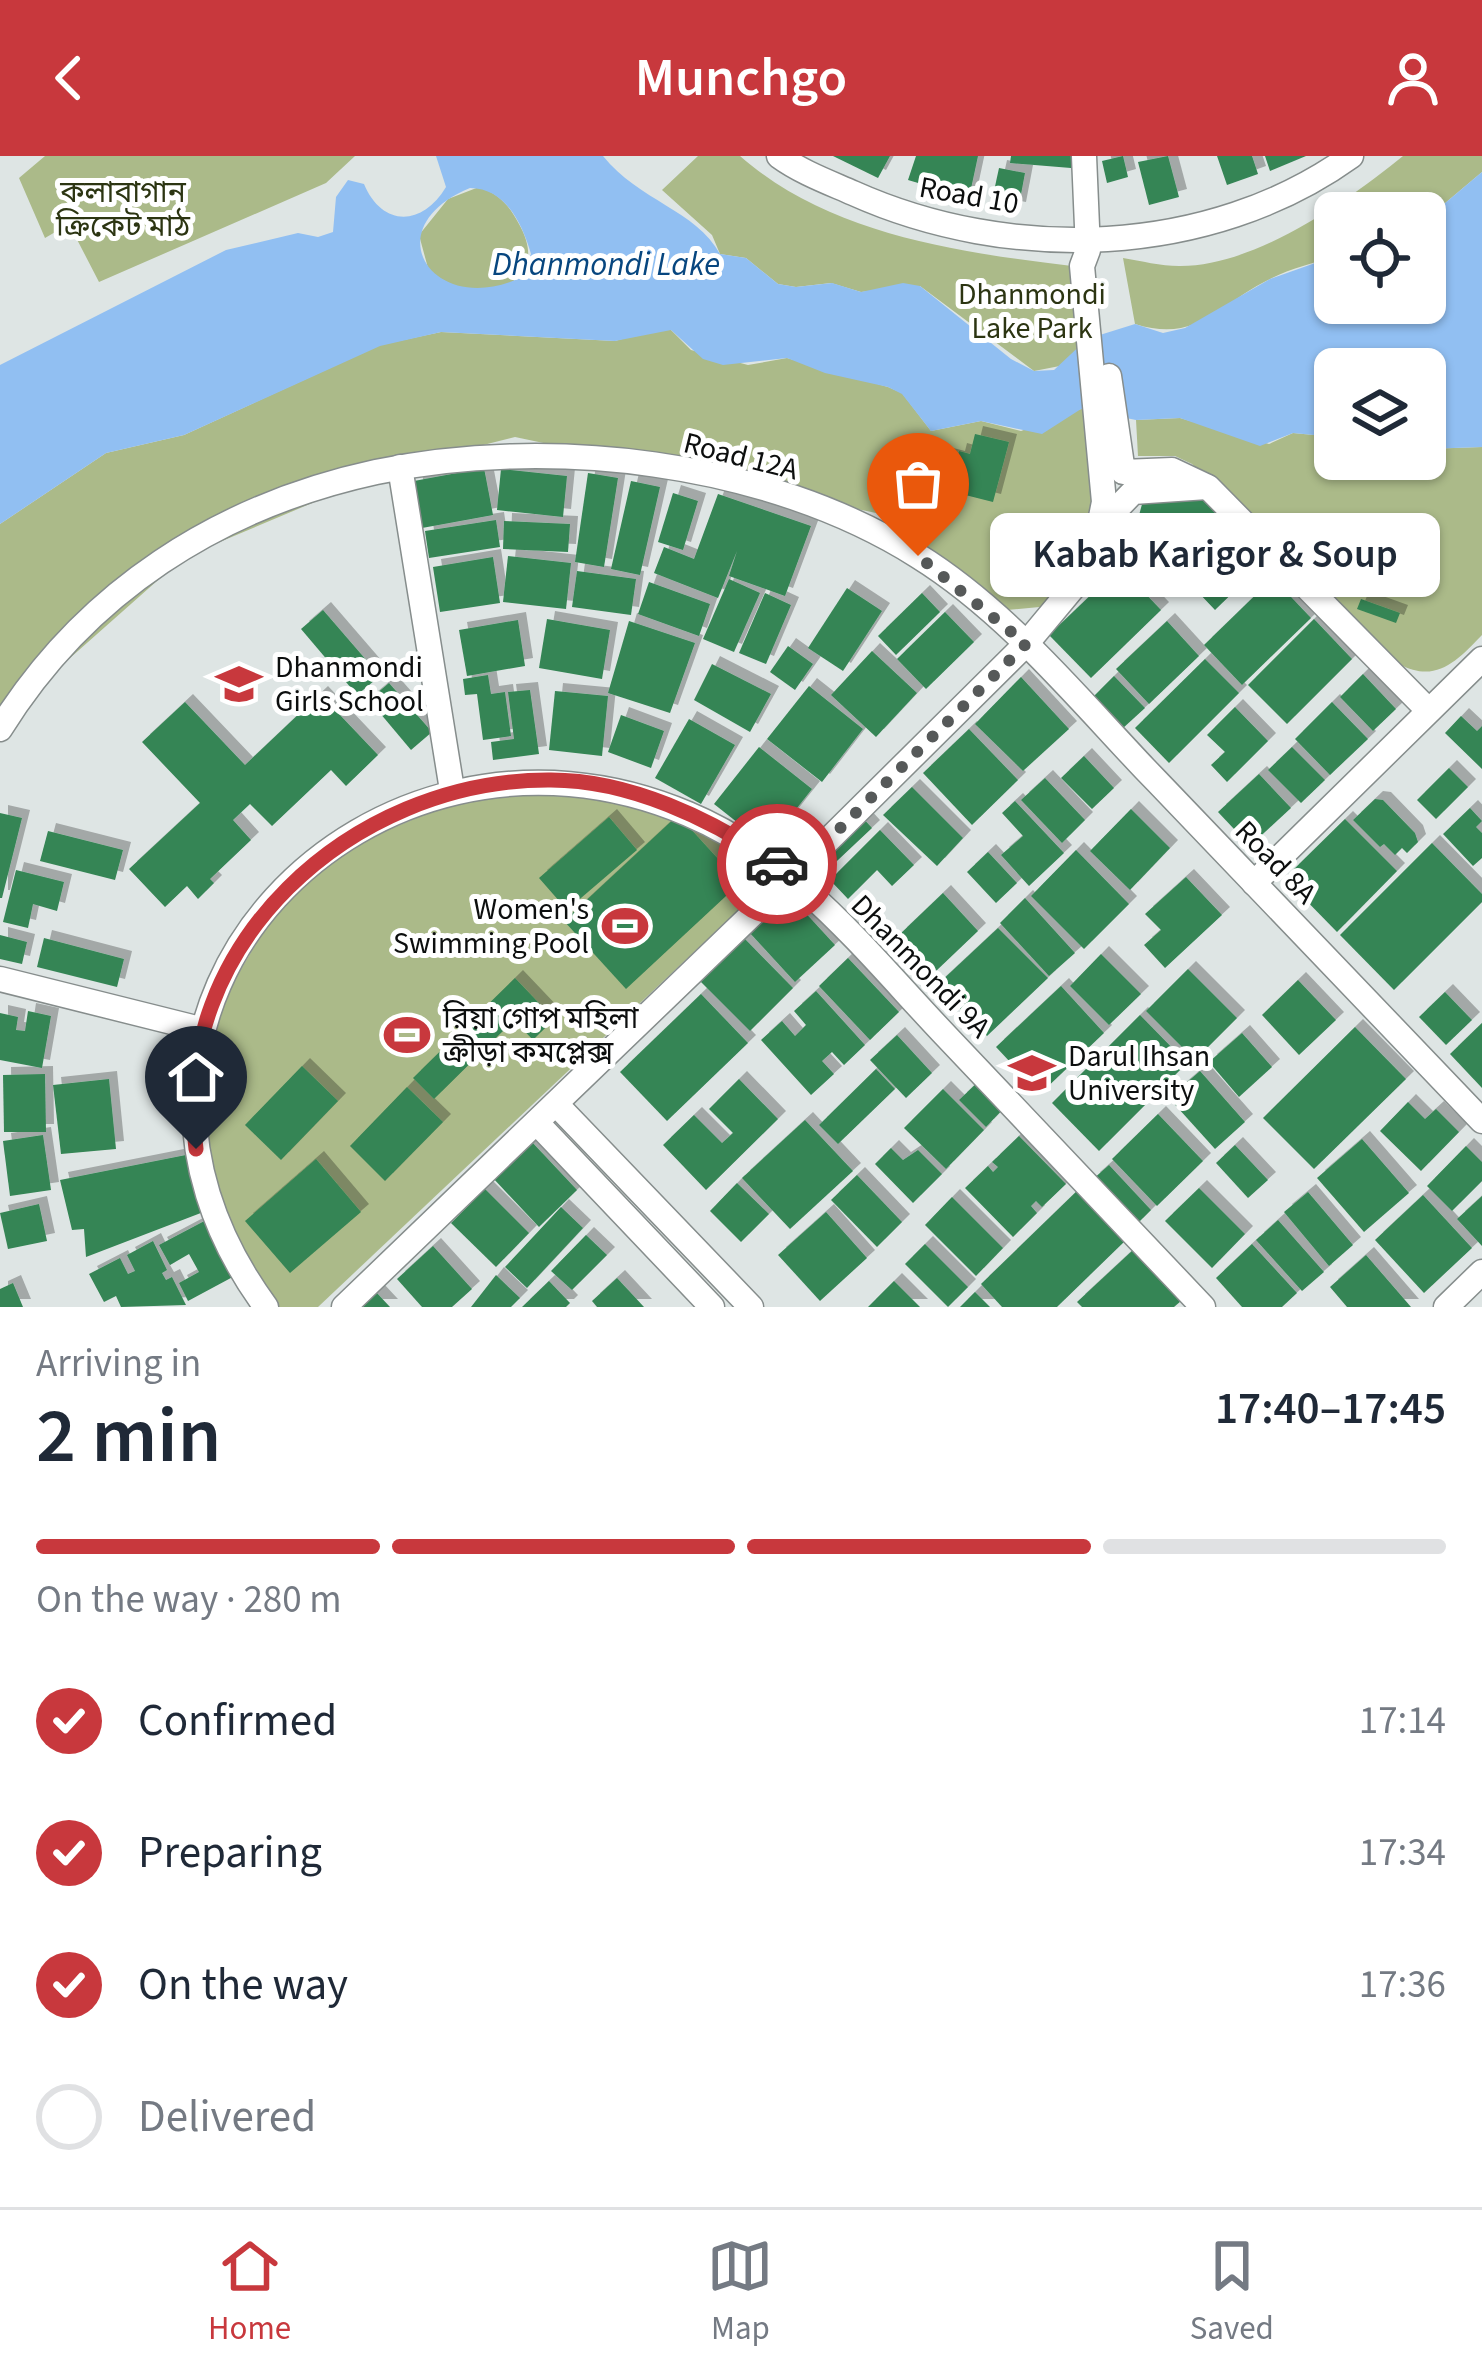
<!DOCTYPE html>
<html lang="en">
<head>
<meta charset="utf-8">
<style>
	body { margin:0; font-family:"Source Sans 3","Noto Sans Bengali",sans-serif; background:#f6f6f7; color:#1f2937; height:100vh; display:flex; flex-direction:column; font-size:45px; white-space:nowrap }
	* { box-sizing:border-box; margin:0 }
	p { font-size:39px; color:#747a83 }
	.icon { flex:none; width:66px; height:66px; fill:none; stroke:currentColor; stroke-width:2; stroke-linecap:round; stroke-linejoin:round }
	.map { position:relative; height:1151px; overflow:hidden }
	.panel { display:flex; flex-direction:column; background:#fff; flex:1 }
	.panel>* { flex:none }
	.controls { position:absolute; left:1314px; top:36px; display:grid; gap:24px }
	.controls a { display:grid; place-items:center; width:132px; height:132px; border-radius:18px; background:#fff; box-shadow:0 3px 9px #0004; font-size:60px }
	.pin { position:absolute; display:grid; place-items:center; width:102px; height:102px; color:#fff; margin:-123px -51px; border-radius:50% 50% 50% 0; rotate:-45deg; box-shadow:0 0 12px #0007 }
	.pin .icon { rotate:45deg }
	.courier { position:absolute; display:grid; place-items:center; width:120px; height:120px; margin:-60px; border:9px solid #c8383d; border-radius:50%; background:#fff; color:#222; box-shadow:0 3px 15px #0007 }
	.bubble { position:absolute; height:84px; border-radius:18px; background:#fff; box-shadow:0 3px 9px #0004; font-size:39px; font-weight:600; line-height:84px; text-align:center }
	.summary em { font-style:normal; font-weight:600 }
	.summary div { display:flex; flex-direction:column-reverse }
	.summary { display:flex; align-items:center; justify-content:space-between; height:204px; padding:0 36px }
	h1 { font-size:78px; font-weight:600; line-height:90px }
	.bar { display:grid; grid-template-columns:repeat(4,1fr); gap:18px 12px; align-content:center; height:144px; padding:0 36px }
	.bar i { height:15px; border-radius:9px; background:#e0e1e3 }
	.bar .active { background:#c8383d }
	.bar p { grid-column:span 4 }
	ol { padding:0 36px; list-style:none }
	li { display:flex; align-items:center; gap:36px; height:132px }
	li p { margin-inline-start:auto }
	li .icon { padding:12px; border-radius:50%; background:#c8383d; color:#fff; stroke-width:4 }
	li:last-child { color:#747a83 }
	li i { width:66px; height:66px; border:6px solid #e0e1e3; border-radius:50% }
	header { display:flex; justify-content:space-between; align-items:center; height:156px; padding:0 36px; background:#c8383d; color:#fff; font-size:54px; font-weight:600 }
	.tabs { display:flex; justify-content:space-around; align-items:center; height:168px; border-top:3px solid #e0e1e3; background:#fff; font-size:33px; color:#747a83 }
	.tabs a { display:grid; justify-items:center; gap:6px }
	.tabs .active { color:#c8383d }
	.map>svg:first-child { display:block }
</style>
</head>
<body>
<header><svg class="icon" aria-label="back" viewBox="0 0 24 24"><path d="M15 5l-7 7 7 7"/></svg>Munchgo<svg class="icon" aria-label="person" viewBox="0 0 24 24"><circle cx="12" cy="8" r="4"/><path d="M4 21q1-7 8-7t8 7"/></svg></header>
<div class="map">
<svg width="1482" height="1151" viewBox="0 0 1482 1151">
	<defs>
		<filter id="shadow"><feDropShadow dx="8" dy="-8" stdDeviation="0" flood-color="#0004"/></filter>
	</defs>
	<rect width="100%" height="100%" fill="#dee5e4"/>
	<g fill="#abba89">
		<polygon points="45,0 355,0 326,27 99,126 69,68 45,82 19,22"/>
		<path d="M698 0H740C830 79 957 96 1072 110L1080 192 1065 209 1034 215 920 130 861 136 831 127 796 131 778 128 746 102 720 98 712 79 662 34Z"/>
		<path d="M1403 0H1482V16L1425 64V57H1335V100C1314 107 1292 112 1272 122 1219 147 1199 188 1135 168L1123 102C1141 105 1161 110 1179 110 1254 111 1348 45 1403 0Z"/>
		<path d="M479 31C499 38 509 49 519 68 558 137 463 152 428 112L419 79 448 43Z"/>
		<path d="M657 173 671 174 691 194 748 209 787 202 888 231 902 237 931 275 981 265 1021 275 1081 253 1093 254C1098 335 1105 385 1050 450L1007 454 876 357 515 281 400 310 184 401 0 564V368L106 297 184 279 380 189 441 176 615 185Z"/>
		<path d="M1180 262 1269 288 1293 277 1335 281V303H1425V293L1482 291V479C1457 505 1436 528 1399 508L1192 308 1175 300H1138L1136 264Z"/>
		<polygon points="471,639 624,641 780,715 318,1151 276,1151 225,1067 201,971 211,864 276,754 352,689"/>
	</g>
	<path fill="#91bff2" fill-rule="evenodd" d="M436 0H603C639 45 696 54 720 98L746 102 778 128 796 131 832 127 861 136 903 127 920 130 1011 203 1034 215 1054 214 1087 183 1135 168 1163 177 1185 172 1270 123 1335 100V147H1425V64L1482 16V291L1425 293V213H1335V281L1293 277 1260 290 1180 262 1136 264 1081 253 1042 278 981 265 931 275 902 238 888 231 825 217 787 202 723 209 703 203 671 174 615 185 441 176 380 190 184 279 106 297 0 368V209L226 94 298 77 318 81 333 76 336 41 348 24 364 28C382 71 422 71 446 31ZM470 32C505 32 522 67 531 98L520 122C433 162 373 72 470 32Z"/>
	<g fill="#348554" filter="url(#shadow)">
		<polygon points="833,0 890,0 878,22"/>
		<polygon points="916,0 978,0 969,42 908,24"/>
		<polygon points="1011,0 1071,0 1071,12 1010,7"/>
		<polygon points="1123,0 1128,21 1107,27 1102,5"/>
		<polygon points="1168,0 1179,41 1149,49 1138,6"/>
		<polygon points="1217,0 1252,0 1258,18 1227,29"/>
		<polygon points="1265,0 1306,0 1270,15"/>
		<polygon points="999,12 1025,17 1018,54 991,49"/>
		<polygon points="975,278 1009,286 993,346 898,322 906,290 957,303 959,295 970,298"/>
		<polygon points="484,312 493,359 422,372 414,325"/>
		<polygon points="501,313 567,320 563,361 497,354"/>
		<polygon points="588,317 618,322 604,411 575,406"/>
		<polygon points="631,325 660,331 640,419 611,413"/>
		<polygon points="1195,335 1224,364 1155,432 1127,403 1144,341"/>
		<polygon points="673,337 698,345 683,394 658,386"/>
		<polygon points="718,338 811,370 785,440 729,420 737,395 718,442 654,417 664,391 694,403"/>
		<polygon points="496,364 500,391 429,402 425,375"/>
		<polygon points="504,365 570,368 568,396 503,393"/>
		<polygon points="1207,389 1234,417 1246,405 1255,415 1215,454 1179,416"/>
		<polygon points="508,400 571,407 566,453 503,446"/>
		<polygon points="493,401 500,447 440,456 433,411"/>
		<polygon points="1120,411 1161,454 1091,522 1049,479"/>
		<polygon points="577,415 636,423 631,459 572,451"/>
		<polygon points="1273,422 1311,462 1242,529 1204,489"/>
		<polygon points="729,423 760,437 734,496 703,483"/>
		<polygon points="649,426 710,448 699,480 638,458"/>
		<polygon points="847,432 882,455 843,515 808,492"/>
		<polygon points="765,437 791,449 766,508 739,497"/>
		<polygon points="922,437 940,456 896,499 878,480"/>
		<polygon points="1361,443 1400,457 1396,467 1357,453"/>
		<polygon points="323,454 380,520 357,539 301,473"/>
		<polygon points="945,456 974,486 926,533 897,503"/>
		<polygon points="547,463 610,474 602,523 539,512"/>
		<polygon points="1314,463 1352,503 1287,568 1248,529"/>
		<polygon points="518,464 525,510 467,520 459,474"/>
		<polygon points="629,465 695,487 670,557 608,537"/>
		<polygon points="1167,465 1199,500 1149,548 1116,513"/>
		<polygon points="788,490 813,508 795,534 770,516"/>
		<polygon points="872,495 917,537 876,581 831,539"/>
		<polygon points="1205,503 1239,537 1169,607 1135,572"/>
		<polygon points="712,508 771,538 750,576 694,544"/>
		<polygon points="1363,518 1396,553 1373,575 1340,541"/>
		<polygon points="488,519 491,538 505,536 511,580 483,584 477,538 465,539 463,523"/>
		<polygon points="1114,520 1145,552 1122,573 1092,542"/>
		<polygon points="1021,521 1069,573 1023,615 975,568"/>
		<polygon points="389,527 432,576 411,594 369,544"/>
		<polygon points="809,530 863,573 822,626 767,583"/>
		<polygon points="530,534 539,598 493,604 491,586 514,583 508,536"/>
		<polygon points="555,535 608,540 602,600 549,594"/>
		<polygon points="320,538 378,599 346,630 331,614 272,670 250,648 233,664 251,684 210,723 214,727 198,743 187,730 165,751 129,713 200,647 142,586 185,546 245,609"/>
		<polygon points="1332,546 1368,583 1330,619 1295,583"/>
		<polygon points="1235,551 1268,585 1227,626 1211,609 1225,596 1207,579"/>
		<polygon points="621,559 664,575 651,612 608,596"/>
		<polygon points="1461,560 1477,575 1482,570 1482,613 1445,577"/>
		<polygon points="689,563 735,589 701,648 655,622"/>
		<polygon points="969,573 1018,624 972,669 923,617"/>
		<polygon points="759,591 812,633 767,690 714,648"/>
		<polygon points="1292,591 1325,624 1301,647 1268,614"/>
		<polygon points="1084,600 1114,632 1092,653 1061,622"/>
		<polygon points="1449,612 1468,631 1436,663 1417,644"/>
		<polygon points="1259,618 1291,652 1250,690 1218,656"/>
		<polygon points="1045,622 1085,664 1062,687 1021,644"/>
		<polygon points="912,631 963,682 937,710 883,659"/>
		<polygon points="1375,643 1383,644 1415,677 1418,686 1407,697 1402,692 1395,699 1384,688 1380,691 1353,664"/>
		<polygon points="1015,645 1064,697 1029,730 1001,699 1023,680 1002,657"/>
		<polygon points="1470,652 1482,665 1476,671 1482,677 1482,702 1473,710 1443,678"/>
		<polygon points="1131,653 1170,692 1130,734 1090,695"/>
		<polygon points="0,657 22,662 2,742 0,742"/>
		<polygon points="678,659 740,727 626,833 564,765"/>
		<polygon points="861,660 872,672 821,720 810,708"/>
		<polygon points="609,661 637,694 567,754 539,722"/>
		<polygon points="1345,663 1397,715 1337,776 1292,730 1291,716"/>
		<polygon points="880,674 914,709 892,730 877,714 848,743 830,724"/>
		<polygon points="48,675 123,694 115,724 40,705"/>
		<polygon points="1432,687 1482,738 1482,746 1394,834 1340,779"/>
		<polygon points="1076,694 1129,748 1084,793 1031,740"/>
		<polygon points="988,696 1017,727 996,747 967,716"/>
		<polygon points="16,714 64,726 57,755 33,748 28,772 3,766"/>
		<polygon points="1186,721 1222,759 1165,812 1144,789 1161,774 1145,758"/>
		<polygon points="943,737 978,775 935,816 899,779"/>
		<polygon points="789,739 835,789 795,826 749,776"/>
		<polygon points="1025,742 1075,797 1049,820 1000,767"/>
		<polygon points="998,772 1048,822 987,880 937,829"/>
		<polygon points="0,779 27,786 22,808 0,803"/>
		<polygon points="44,782 124,803 117,831 37,811"/>
		<polygon points="744,782 793,832 750,875 700,825"/>
		<polygon points="1101,798 1141,838 1109,869 1070,830"/>
		<polygon points="848,802 899,856 870,884 819,830"/>
		<polygon points="1188,813 1237,862 1195,904 1146,855"/>
		<polygon points="515,822 554,863 533,884 514,864 434,943 413,922"/>
		<polygon points="1298,824 1336,864 1299,899 1262,859"/>
		<polygon points="1061,830 1104,877 1040,938 996,891"/>
		<polygon points="816,835 865,889 844,909 832,896 822,905 834,918 811,939 761,884 782,865 795,880 806,869 794,855"/>
		<polygon points="1445,836 1472,864 1446,889 1419,861"/>
		<polygon points="701,838 748,887 667,965 620,916"/>
		<polygon points="28,855 51,860 42,912 0,904 0,857 18,861 16,874 25,875"/>
		<polygon points="1140,859 1187,907 1099,995 1052,947"/>
		<polygon points="1482,867 1482,932 1450,898"/>
		<polygon points="1355,871 1406,923 1314,1013 1263,962"/>
		<polygon points="1242,877 1272,911 1239,941 1209,906"/>
		<polygon points="897,879 932,917 906,942 870,904"/>
		<polygon points="302,910 338,945 281,1004 245,969"/>
		<polygon points="876,913 895,933 838,988 819,969"/>
		<polygon points="1200,915 1245,966 1215,993 1169,942"/>
		<polygon points="45,918 46,976 4,976 3,919"/>
		<polygon points="109,923 116,993 61,998 53,929"/>
		<polygon points="739,923 778,963 706,1034 663,989 694,959 722,987 733,977 709,953"/>
		<polygon points="980,924 1006,950 986,971 959,944"/>
		<polygon points="407,931 443,966 385,1025 350,990"/>
		<polygon points="943,933 984,974 946,1013 904,972"/>
		<polygon points="1408,946 1425,963 1436,953 1459,976 1421,1015 1380,975"/>
		<polygon points="1158,958 1203,1005 1157,1050 1112,1003"/>
		<polygon points="805,964 853,1015 790,1073 742,1022"/>
		<polygon points="43,979 51,1034 10,1040 3,985"/>
		<polygon points="1019,980 1066,1028 1042,1051 1036,1045 1031,1050 1037,1057 1013,1081 965,1032 988,1010 993,1016 998,1011 992,1006"/>
		<polygon points="1362,983 1409,1037 1364,1076 1317,1022"/>
		<polygon points="530,984 577,1034 539,1071 492,1021"/>
		<polygon points="1235,989 1268,1024 1248,1042 1216,1007"/>
		<polygon points="1466,990 1482,1006 1482,1025 1452,1055 1427,1030"/>
		<polygon points="891,992 903,1004 918,994 942,1018 913,1047 875,1008"/>
		<polygon points="191,998 206,1055 86,1101 84,1073 72,1074 60,1024"/>
		<polygon points="316,1003 361,1056 290,1117 245,1065"/>
		<polygon points="1109,1009 1151,1054 1135,1070 1092,1024"/>
		<polygon points="857,1019 902,1066 877,1091 831,1044"/>
		<polygon points="737,1027 769,1058 741,1086 710,1055"/>
		<polygon points="1199,1032 1245,1078 1212,1112 1165,1065"/>
		<polygon points="485,1033 529,1077 496,1111 451,1067"/>
		<polygon points="1079,1033 1127,1083 1057,1151 1002,1151 981,1128"/>
		<polygon points="1308,1036 1353,1089 1329,1110 1284,1056"/>
		<polygon points="1423,1039 1472,1092 1424,1137 1375,1084"/>
		<polygon points="1482,1040 1482,1090 1457,1063"/>
		<polygon points="952,1041 1003,1092 976,1120 925,1069"/>
		<polygon points="39,1048 47,1085 8,1093 0,1057"/>
		<polygon points="561,1051 583,1072 527,1132 505,1111"/>
		<polygon points="826,1056 867,1102 820,1145 778,1099"/>
		<polygon points="212,1061 242,1116 188,1145 179,1127 199,1116 189,1098 170,1109 159,1089"/>
		<polygon points="1278,1064 1324,1116 1302,1135 1256,1084"/>
		<polygon points="586,1079 607,1099 572,1134 551,1115"/>
		<polygon points="153,1085 167,1114 162,1117 166,1124 172,1121 186,1149 121,1151 116,1140 104,1146 89,1118 120,1102 128,1118 135,1115 127,1099"/>
		<polygon points="925,1088 968,1131 948,1151 905,1108"/>
		<polygon points="1252,1088 1297,1137 1282,1151 1242,1151 1216,1122"/>
		<polygon points="433,1090 472,1133 452,1151 422,1151 397,1123"/>
		<polygon points="1133,1094 1181,1145 1174,1151 1082,1151 1077,1146"/>
		<polygon points="1366,1099 1411,1151 1347,1151 1330,1131"/>
		<polygon points="496,1119 520,1142 511,1151 471,1151"/>
		<polygon points="617,1122 644,1151 597,1151 592,1145"/>
		<polygon points="549,1125 570,1147 566,1151 522,1151"/>
		<polygon points="894,1125 920,1151 868,1151"/>
		<polygon points="13,1127 23,1151 0,1151 0,1133"/>
		<polygon points="375,1135 390,1151 358,1151"/>
		<polygon points="975,1136 990,1151 960,1151"/>
	</g>
	<g fill="none" stroke-linecap="round" stroke-linejoin="round">
		<g stroke="#868d8c" stroke-width="27">
			<g id="minor">
				<path d="M779 0C801 16 828 26 853 37 1009 107 1209 102 1351 0"/>
				<polyline points="1109,220 1123,316 1172,314 1208,331 1428,554"/>
				<polyline points="400,311 452,634"/>
				<polyline points="1103,367 1133,336 1207,331"/>
				<path d="M0 573C85 436 219 350 376 316 548 280 766 304 918 400 1005 454 1075 539 1145 613 1258 730 1370 848 1482 965"/>
				<polyline points="1254,727 1482,503"/>
				<polyline points="0,823 200,873"/>
				<polyline points="557,949 751,1151"/>
				<polyline points="537,967 712,1151"/>
				<path d="M266 1151C46 852 371 523 688 658 796 703 868 798 947 881 1032 971 1118 1061 1203 1151"/>
				<polyline points="344,1151 793,719 1026,488 1091,410 1104,346 1082,110 1088,94 1084,0"/>
				<polyline points="1446,1151 1482,1116"/>
			</g>
		</g>
		<use href="#minor" stroke="#fff" stroke-width="24"/>
	</g>
	<g fill="none" stroke-linecap="round" stroke-linejoin="round">
		<polyline stroke="#565959" stroke-width="12" stroke-dasharray="0 21.6" points="777,708 793,719 1026,488 918,400"/>
		<path stroke="#c8383d" stroke-width="15" d="M196 993C168 789 352 624 548 624 628 623 712 663 777 708"/>
	</g>
	<defs>
		<g id="school-bare" transform="scale(3.6)"><path d="M0-5L7-2L0 1L-7-2ZM-4 1L0 2.5L4 1V4Q0 6-4 4Z" fill="#c8383d" stroke="#fff" stroke-width="2.5" paint-order="stroke"/></g>
		<g id="stadium-bare" transform="scale(3.6)"><path d="M0-5a6.5 5 0 1 0 0 10a6.5 5 0 1 0 0-10ZM-3.5-1.8h7v3.6h-7Z" fill="#c8383d" stroke="#fff" stroke-width="2.5" paint-order="stroke"/></g>
		<g id="university-bare" transform="scale(3.6)"><path d="M0-5L7-2L0 1L-7-2ZM-4 1L0 2.5L4 1V4Q0 6-4 4Z" fill="#c8383d" stroke="#fff" stroke-width="2.5" paint-order="stroke"/></g>
	</defs>
	<g fill-rule="evenodd">
		<use href="#school-bare" x="239" y="528"/>
		<use href="#stadium-bare" x="625" y="770"/>
		<use href="#stadium-bare" x="407" y="879"/>
		<use href="#university-bare" x="1032" y="917"/>
	</g>
	<g text-anchor="middle" stroke-width="10" stroke-linejoin="round" paint-order="stroke">
		<g font-size="30" fill="#2c3512" stroke="#fff">
			<text x="123" y="46">কলাবাগান<tspan x="123" dy="34">ক্রিকেট মাঠ</tspan></text>
			<text x="1032" y="148">Dhanmondi<tspan x="1032" dy="34">Lake Park</tspan></text>
		</g>
		<g font-size="30" fill="#0c0e0e" stroke="#fff">
			<text transform="translate(969 39) rotate(10)" y="10">Road 10</text>
			<text transform="translate(741 300) rotate(14)" y="10">Road 12A</text>
			<text transform="translate(1276 706) rotate(46)" y="10">Road 8A</text>
			<text transform="translate(921 810) rotate(46)" y="10">Dhanmondi 9A</text>
		</g>
		<g font-size="30" fill="#0c0e0e" stroke="#fff" text-anchor="start">
			<text x="275" y="521">Dhanmondi<tspan x="275" dy="34">Girls School</tspan></text>
			<text x="589" y="763" text-anchor="end">Women's<tspan x="589" dy="34">Swimming Pool</tspan></text>
			<text x="443" y="872">রিয়া গোপ মহিলা<tspan x="443" dy="34">ক্রীড়া কমপ্লেক্স</tspan></text>
			<text x="1068" y="910">Darul Ihsan<tspan x="1068" dy="34">University</tspan></text>
		</g>
		<g font-size="33" font-style="italic" fill="#07467f" stroke="#fff">
			<text x="606" y="119">Dhanmondi Lake</text>
		</g>
	</g>
</svg>
<div class="controls">
<a><svg class="icon" aria-label="locate" viewBox="0 0 24 24"><circle cx="12" cy="12" r="6"/><path d="M12 2v4M12 18v4M2 12h4M18 12h4"/></svg></a>
<a><svg class="icon" aria-label="layers" viewBox="0 0 24 24"><path d="M12 4l9 5-9 5-9-5zM3 14l9 5 9-5"/></svg></a>
</div>
<div class="pin" style="left:918px;top:400px;background:#ea580c"><svg class="icon" aria-label="bag" viewBox="0 0 24 24"><path d="M5 8h14l-1 12H6zM9 8a3 3 0 0 1 6 0"/></svg></div>
<div class="pin" style="left:196px;top:993px;background:#1f2937"><svg class="icon" aria-label="home" viewBox="0 0 24 24"><path d="M3 11l9-7 9 7M6 9v11h12V9"/></svg></div>
<div class="courier" style="left:777px;top:708px"><svg class="icon" aria-label="car" viewBox="0 0 24 24"><path d="M5 17H2v-5l4-1 3-4h7l3 4 3 1v5h-3M9 17h6M6 11h13"/><circle cx="7" cy="17" r="2"/><circle cx="17" cy="17" r="2"/></svg></div>
<div class="bubble" style="left:990px;top:357px;width:450px">Kabab Karigor &amp; Soup</div>
</div>
<section class="panel">
<div class="summary"><div><h1>2 min</h1><p>Arriving in</p></div><em>17:40–17:45</em></div>
<div class="bar"><i class="active"></i><i class="active"></i><i class="active"></i><i></i><p>On the way · 280 m</p></div>
<ol>
<li><svg class="icon" aria-label="check" viewBox="0 0 24 24"><path d="M5 12l5 5 9-10"/></svg>Confirmed<p>17:14</p></li>
<li><svg class="icon" aria-label="check" viewBox="0 0 24 24"><path d="M5 12l5 5 9-10"/></svg>Preparing<p>17:34</p></li>
<li><svg class="icon" aria-label="check" viewBox="0 0 24 24"><path d="M5 12l5 5 9-10"/></svg>On the way<p>17:36</p></li>
<li><i></i>Delivered</li>
</ol>
</section>
<nav class="tabs">
<a class="active"><svg class="icon" aria-label="home" viewBox="0 0 24 24"><path d="M3 11l9-7 9 7M6 9v11h12V9"/></svg>Home</a>
<a><svg class="icon" aria-label="map" viewBox="0 0 24 24"><path d="M3 6l6-2 6 2 6-2v14l-6 2-6-2-6 2zM9 4v14M15 6v14"/></svg>Map</a>
<a><svg class="icon" aria-label="saved" viewBox="0 0 24 24"><path d="M7 4h10v16l-5-4-5 4z"/></svg>Saved</a>
</nav>
</body>
</html>
